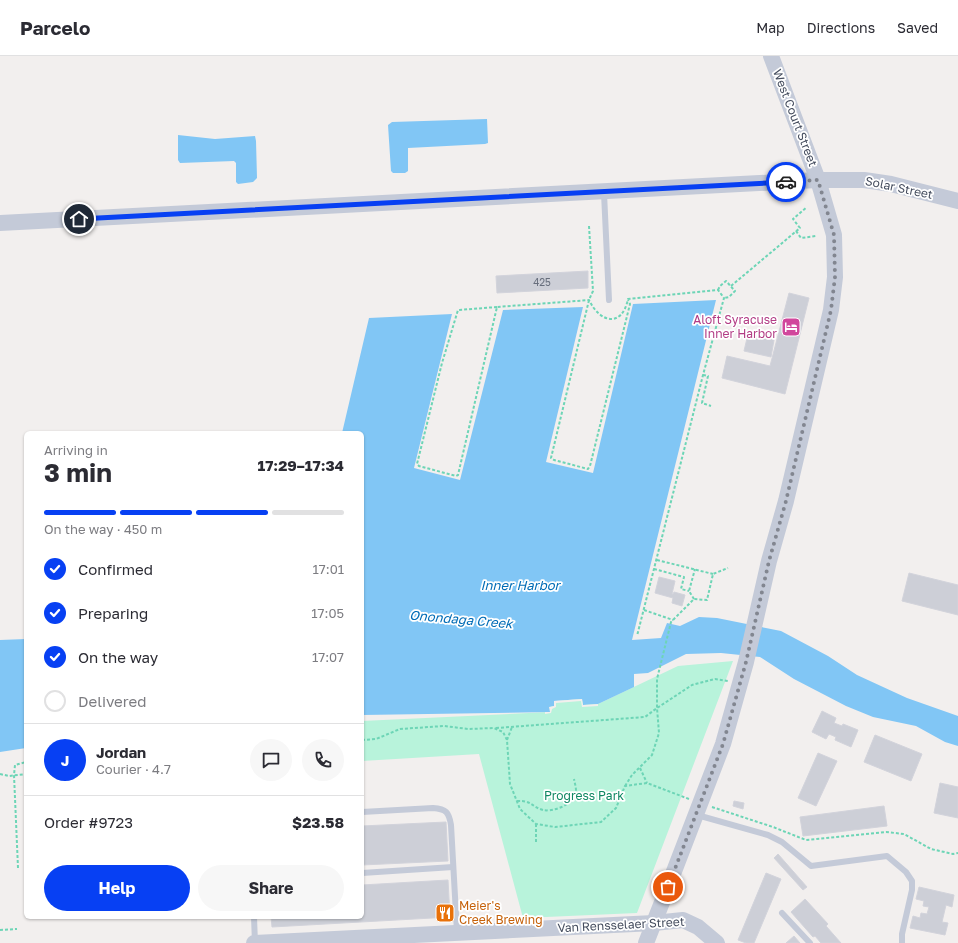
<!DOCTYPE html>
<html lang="en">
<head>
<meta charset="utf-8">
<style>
	body { margin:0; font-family:"Golos Text",sans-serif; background:#f7f7f7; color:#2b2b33; height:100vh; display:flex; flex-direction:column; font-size:15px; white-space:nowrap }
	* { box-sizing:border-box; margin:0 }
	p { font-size:13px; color:#7c7c81 }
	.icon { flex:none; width:22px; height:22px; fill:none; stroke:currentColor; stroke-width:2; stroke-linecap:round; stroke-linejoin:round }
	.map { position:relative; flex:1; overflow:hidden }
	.panel { position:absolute; left:24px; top:375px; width:340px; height:488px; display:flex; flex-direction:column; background:#fff; border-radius:6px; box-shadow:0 1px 3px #0004 }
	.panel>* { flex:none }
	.pin { position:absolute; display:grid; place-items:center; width:34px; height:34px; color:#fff; margin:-17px; border:2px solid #fff; border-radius:50%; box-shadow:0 1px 4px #0007 }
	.courier { position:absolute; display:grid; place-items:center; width:40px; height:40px; margin:-20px; border:3px solid #0740f3; border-radius:50%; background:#fff; color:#222; box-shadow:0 1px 5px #0007 }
	.overview em { font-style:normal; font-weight:700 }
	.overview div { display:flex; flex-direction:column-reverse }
	.overview { display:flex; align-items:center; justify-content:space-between; height:68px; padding:0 20px }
	h1 { font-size:26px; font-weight:700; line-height:30px }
	.bar { display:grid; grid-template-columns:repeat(4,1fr); gap:6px 4px; align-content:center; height:48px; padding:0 20px }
	.bar i { height:5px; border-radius:3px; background:#e1e1e2 }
	.bar .on { background:#0740f3 }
	.bar p { grid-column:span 4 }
	.line { display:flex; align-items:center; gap:10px; padding:0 20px; border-top:1px solid #e1e1e2 }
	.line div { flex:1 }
	.round { display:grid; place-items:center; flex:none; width:42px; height:42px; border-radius:21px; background:#f7f7f7 }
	ol { padding:0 20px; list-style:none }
	li { display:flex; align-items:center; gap:12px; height:44px }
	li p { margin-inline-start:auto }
	li .icon { padding:4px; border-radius:50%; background:#0740f3; color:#fff; stroke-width:4 }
	li:last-child { color:#7c7c81 }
	li i { width:22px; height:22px; border:2px solid #e1e1e2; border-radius:50% }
	.button { display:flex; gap:8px; margin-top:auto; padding:8px 20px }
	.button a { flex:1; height:46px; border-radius:24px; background:#0740f3; color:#fff; font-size:16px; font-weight:700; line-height:46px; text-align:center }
	.button a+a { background:#f7f7f7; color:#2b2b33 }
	header { display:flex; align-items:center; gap:24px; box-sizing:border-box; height:56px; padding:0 20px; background:#fff; border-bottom:1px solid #e1e1e2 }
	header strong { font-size:19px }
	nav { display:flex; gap:22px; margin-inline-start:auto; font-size:14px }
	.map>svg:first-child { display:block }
</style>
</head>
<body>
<header>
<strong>Parcelo</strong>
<nav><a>Map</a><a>Directions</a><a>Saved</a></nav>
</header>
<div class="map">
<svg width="958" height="887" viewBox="0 0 958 887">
	<rect width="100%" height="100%" fill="#f2efee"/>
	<polygon fill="#b8f3db" points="733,605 637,857 523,862 479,698 362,705 362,665 549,656 549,651 554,645 582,643 598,648 678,610"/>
	<g fill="#81c6f5">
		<polygon points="487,63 488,87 485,88 408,92 408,115 405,117 393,117 391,115 388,69 392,66"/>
		<polygon points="178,79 215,83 255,80 256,85 257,122 253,126 238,128 236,126 236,107 234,105 180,107 178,104"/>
		<polygon points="716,244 632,584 661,582 667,567 680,570 699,561 717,562 781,575 828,600 857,619 907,642 958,660 958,690 945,686 916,670 873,661 846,650 794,623 760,601 721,597 686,598 648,617 634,618 634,631 598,648 583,649 582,643 554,645 554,650 550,651 550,656 362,659 362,377 342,377 369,262 452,258 414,412 460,424 503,254 583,251 546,406 593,417 633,248"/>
		<polygon points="26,583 26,692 0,696 0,584"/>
	</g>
	<polygon fill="#f2efee" points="582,643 583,649 598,648 598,650 582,651 581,645 556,647 556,651 552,653 551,657 545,658 545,656 550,656 549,651 554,650 554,645"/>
	<g fill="#cdcfd7" stroke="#d2d3db">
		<polygon points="588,215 588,232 497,237 496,220"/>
		<polygon points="789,237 809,242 785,338 722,322 727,300 770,310"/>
		<polygon points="748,278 774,284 771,301 744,295"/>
		<polygon points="909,517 958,529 958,559 902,545"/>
		<polygon points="659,521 675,525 672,538 673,538 674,536 685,539 682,550 672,547 673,542 655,537"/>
		<polygon points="822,655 836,662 834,667 842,670 843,668 858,674 851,691 835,684 836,681 829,678 826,683 812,676"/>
		<polygon points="875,679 922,698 911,725 864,706"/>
		<polygon points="818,697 837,705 816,750 798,742"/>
		<polygon points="940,727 958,731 958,762 934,757"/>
		<polygon points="734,745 744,747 743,753 733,750"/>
		<polygon points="884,750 887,770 803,780 800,761"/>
		<polygon points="446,766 448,805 362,809 362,770"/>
		<polygon points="778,798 807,831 803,834 774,802"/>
		<polygon points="766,817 781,823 754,887 746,887 738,884"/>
		<polygon points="448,824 450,861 272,871 271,861 362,861 362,829"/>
		<polygon points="919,831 954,839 952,851 946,849 942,866 948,867 945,879 910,872 913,860 920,862 921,857 927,858 929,851 923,850 924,845 916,843"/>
		<polygon points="805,843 828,868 826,870 841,887 821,887 815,880 813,881 791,856"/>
		<polygon points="794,880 800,887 786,887"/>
	</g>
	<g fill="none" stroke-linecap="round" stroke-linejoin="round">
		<g stroke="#6dd5b6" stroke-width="2" stroke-dasharray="3 2" stroke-linecap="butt">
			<polyline points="589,170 593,235 589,244 551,402 554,404 588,413 590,410 630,248 628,244"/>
			<polyline points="796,175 801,182 816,180"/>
			<polyline points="731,230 800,172 793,163 807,151"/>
			<polyline points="718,234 720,230 726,225 735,235 729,241 724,242"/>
			<path d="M497 251 458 254 442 307 417 408 419 410 456 420 458 419 497 251 589 244C600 267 622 272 628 243L718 234 724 242 703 319 637 580"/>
			<polyline points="703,319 708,320 702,347 711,350"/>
			<polyline points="657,504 713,518"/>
			<polyline points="654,513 684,521 681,533 689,535"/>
			<polyline points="694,543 689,535 695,513"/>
			<polyline points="644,554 673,564"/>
			<polyline points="496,672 645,661 657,652 657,623 671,566 694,543 707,544 713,518 728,512"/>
			<polyline points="362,684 376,683 400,673 444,670 468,673 494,672 503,676 507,684 510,728 520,753 536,768 555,771 601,766 616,752 625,730 647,727 689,743"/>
			<polyline points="507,684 512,671"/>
			<polyline points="640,712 647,727"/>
			<polyline points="0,718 9,720 26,718"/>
			<polyline points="625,730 632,719 652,699 659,677 657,652 692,629 715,623 728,625"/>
			<path d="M517 745C531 744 532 751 543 754 552 756 569 750 574 741 578 736 575 729 574 723"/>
			<polyline points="712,751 773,771 806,784 886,776 904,778 931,793 953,798 958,797"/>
			<polyline points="536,768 536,787"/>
			<polyline points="18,812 14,719 15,709 26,706"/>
			<polyline points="0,874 17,873"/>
		</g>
		<g stroke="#c4cad8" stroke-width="6">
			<polyline points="604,137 609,244"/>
			<path d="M362 756 433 752C446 753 449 756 451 769L457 876"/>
			<polyline points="697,759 768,779 782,786 811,810 887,800 906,816 912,825 912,834 902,878 902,887"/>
			<polyline points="362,817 453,811"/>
			<polyline points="782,857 810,887"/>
			<polyline points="254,861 255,887"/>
		</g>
		<g stroke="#c4cad8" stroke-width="16">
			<polyline points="0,167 818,124 864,124 891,128 958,145"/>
			<polyline points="254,887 654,867 683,864 698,871 717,887"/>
			<polyline points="646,887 668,831 723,688 746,606 769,505 786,445 831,254 835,221 834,179 818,124 771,0"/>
		</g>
	</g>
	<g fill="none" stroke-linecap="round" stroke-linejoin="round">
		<polyline stroke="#828690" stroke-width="4" stroke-dasharray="0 7.2" points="668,831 723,688 746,606 769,505 786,445 831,254 835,221 834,179 818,124 786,126"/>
		<polyline stroke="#0740f3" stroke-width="5" points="79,163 786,126"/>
	</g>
	<defs>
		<g id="hotel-square" transform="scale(1)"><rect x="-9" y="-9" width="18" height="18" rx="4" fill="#d1479c" stroke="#fff"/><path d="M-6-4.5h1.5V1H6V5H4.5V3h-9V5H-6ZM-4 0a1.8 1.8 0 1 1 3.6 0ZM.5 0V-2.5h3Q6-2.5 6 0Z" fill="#fff"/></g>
		<g id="restaurant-square" transform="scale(1)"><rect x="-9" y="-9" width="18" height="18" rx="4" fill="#e8710a" stroke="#fff"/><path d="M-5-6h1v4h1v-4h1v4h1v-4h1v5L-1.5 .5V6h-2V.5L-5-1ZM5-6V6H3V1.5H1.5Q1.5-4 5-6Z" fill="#fff"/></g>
	</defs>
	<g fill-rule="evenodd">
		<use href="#hotel-square" x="791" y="271"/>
		<use href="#restaurant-square" x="445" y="857"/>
	</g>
	<g text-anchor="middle" stroke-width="3.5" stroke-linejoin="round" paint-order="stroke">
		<g font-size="10" fill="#676e7c">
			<text x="542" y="230">425</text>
		</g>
		<g font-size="12" fill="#454d5e" stroke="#fff">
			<text transform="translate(795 62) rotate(69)" y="4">West Court Street</text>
			<text transform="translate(899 132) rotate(12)" y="4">Solar Street</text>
			<text transform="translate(621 869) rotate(-3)" y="4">Van Rensselaer Street</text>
		</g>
		<g font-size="12" fill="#b23c85" stroke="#fff" text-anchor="end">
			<text x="777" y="268">Aloft Syracuse<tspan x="777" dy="14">Inner Harbor</tspan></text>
		</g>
		<g font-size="12" fill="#0e8762" stroke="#fff">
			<text x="584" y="744">Progress Park</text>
		</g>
		<g font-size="12" fill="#c56008" stroke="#fff" text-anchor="start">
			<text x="459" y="854">Meier's<tspan x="459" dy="14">Creek Brewing</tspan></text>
		</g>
		<g font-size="13" font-style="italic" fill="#006cb6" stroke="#fff">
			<text x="520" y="534">Inner Harbor</text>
			<text transform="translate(461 563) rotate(5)" y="5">Onondaga Creek</text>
		</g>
	</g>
</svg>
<div class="pin" style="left:668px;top:831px;background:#ea580c"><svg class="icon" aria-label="bag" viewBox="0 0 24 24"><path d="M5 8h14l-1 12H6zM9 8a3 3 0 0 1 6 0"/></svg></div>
<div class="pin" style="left:79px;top:163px;background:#1f2937"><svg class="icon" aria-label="home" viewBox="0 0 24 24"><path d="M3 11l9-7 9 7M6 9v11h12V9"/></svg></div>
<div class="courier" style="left:786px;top:126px"><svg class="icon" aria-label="car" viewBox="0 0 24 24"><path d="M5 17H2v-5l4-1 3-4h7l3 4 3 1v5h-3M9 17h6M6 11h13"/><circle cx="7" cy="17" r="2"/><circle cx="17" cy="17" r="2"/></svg></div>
<section class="panel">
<div class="overview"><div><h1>3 min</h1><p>Arriving in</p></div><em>17:29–17:34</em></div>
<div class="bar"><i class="on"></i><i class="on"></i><i class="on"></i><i></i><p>On the way · 450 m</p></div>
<ol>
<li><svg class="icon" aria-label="check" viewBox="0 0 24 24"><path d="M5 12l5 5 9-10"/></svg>Confirmed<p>17:01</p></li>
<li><svg class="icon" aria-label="check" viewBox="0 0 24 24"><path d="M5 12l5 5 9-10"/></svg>Preparing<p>17:05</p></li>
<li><svg class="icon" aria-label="check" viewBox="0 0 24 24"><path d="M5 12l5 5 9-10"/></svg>On the way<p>17:07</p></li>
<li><i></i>Delivered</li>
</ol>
<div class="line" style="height:72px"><b class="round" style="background:#0740f3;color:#fff">J</b><div><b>Jordan</b><p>Courier · 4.7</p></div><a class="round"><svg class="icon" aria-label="chat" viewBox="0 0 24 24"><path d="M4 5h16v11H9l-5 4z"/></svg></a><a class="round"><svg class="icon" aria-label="phone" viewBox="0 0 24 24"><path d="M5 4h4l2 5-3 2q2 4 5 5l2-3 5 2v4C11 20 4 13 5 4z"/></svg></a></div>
<div class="line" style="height:52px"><div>Order #9723</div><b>$23.58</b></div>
<div class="button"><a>Help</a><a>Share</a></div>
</section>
</div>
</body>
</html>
